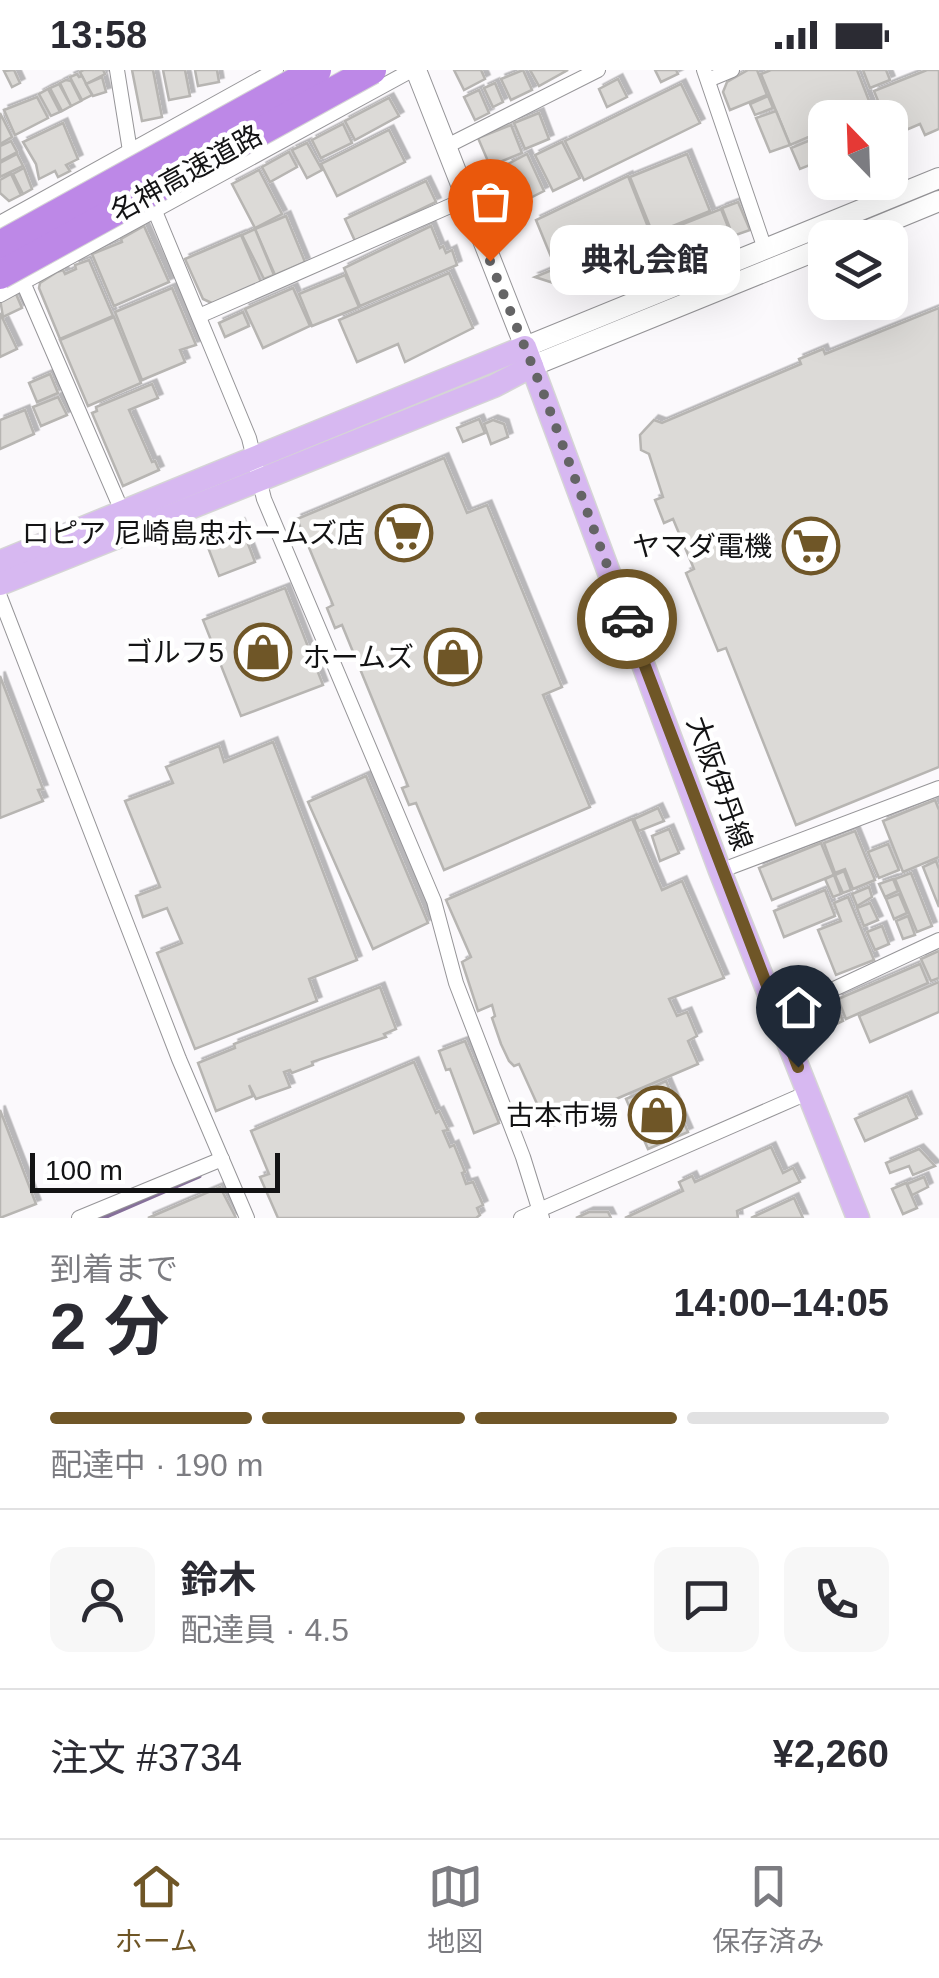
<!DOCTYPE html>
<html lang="ja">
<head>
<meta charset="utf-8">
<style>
	body { margin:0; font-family:Arial,"Noto Sans JP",sans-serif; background:#f7f7f7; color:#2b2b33; height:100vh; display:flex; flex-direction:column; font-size:38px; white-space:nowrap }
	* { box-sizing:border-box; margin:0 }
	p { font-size:32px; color:#7c7c81 }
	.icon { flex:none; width:55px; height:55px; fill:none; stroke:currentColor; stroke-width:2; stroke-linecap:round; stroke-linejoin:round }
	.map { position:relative; height:1148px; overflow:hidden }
	.side { display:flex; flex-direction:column; background:#fff; flex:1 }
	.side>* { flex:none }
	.needle { width:65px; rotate:337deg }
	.controls { position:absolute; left:808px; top:30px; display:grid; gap:20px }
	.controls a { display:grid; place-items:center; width:100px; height:100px; border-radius:20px; background:#fff; box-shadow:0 10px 40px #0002; font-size:50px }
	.scale { position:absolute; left:30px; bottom:25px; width:250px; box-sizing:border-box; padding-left:10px; border:5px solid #131314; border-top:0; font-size:28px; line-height:35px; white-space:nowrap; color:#131314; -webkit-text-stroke:8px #fff; paint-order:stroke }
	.pin { position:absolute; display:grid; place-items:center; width:85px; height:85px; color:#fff; margin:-102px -42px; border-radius:50% 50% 50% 0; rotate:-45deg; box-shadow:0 0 10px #0007 }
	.pin .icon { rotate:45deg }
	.courier { position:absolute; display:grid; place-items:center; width:100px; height:100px; margin:-50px; border:8px solid #6f5627; border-radius:50%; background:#fff; color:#222; box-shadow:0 2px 12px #0007 }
	.bubble { position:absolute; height:70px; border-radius:20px; background:#fff; box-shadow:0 10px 40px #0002; font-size:32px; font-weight:700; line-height:70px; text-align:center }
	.summary em { font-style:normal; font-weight:700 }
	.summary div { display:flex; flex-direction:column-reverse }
	.summary { display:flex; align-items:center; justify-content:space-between; height:170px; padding:0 50px }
	h1 { font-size:65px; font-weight:700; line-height:75px }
	.bar { display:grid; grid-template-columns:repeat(4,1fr); gap:15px 10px; align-content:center; height:120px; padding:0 50px }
	.bar i { height:12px; border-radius:8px; background:#e1e1e2 }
	.bar .active { background:#6f5627 }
	.bar p { grid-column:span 4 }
	.line { display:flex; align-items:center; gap:25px; padding:0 50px; border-top:2px solid #e1e1e2 }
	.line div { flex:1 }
	.round { display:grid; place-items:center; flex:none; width:105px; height:105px; border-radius:20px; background:#f7f7f7 }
	.status { display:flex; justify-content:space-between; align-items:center; height:70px; padding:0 50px; background:#fff; direction:ltr }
	.status svg { height:28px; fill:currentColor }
	.menu { display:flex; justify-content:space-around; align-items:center; height:140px; border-top:2px solid #e1e1e2; background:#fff; font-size:28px; color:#7c7c81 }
	.menu a { display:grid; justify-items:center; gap:5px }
	.menu .active { color:#6f5627 }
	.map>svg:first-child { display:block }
</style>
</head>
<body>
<div class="status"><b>13:58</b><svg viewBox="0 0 49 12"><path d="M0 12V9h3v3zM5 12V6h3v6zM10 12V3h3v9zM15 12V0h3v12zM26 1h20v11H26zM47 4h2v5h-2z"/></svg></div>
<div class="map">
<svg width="939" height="1148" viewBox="0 0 939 1148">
	<defs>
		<filter id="shadow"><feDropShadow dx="4.5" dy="-4.5" stdDeviation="0" flood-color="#0004"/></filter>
	</defs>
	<rect width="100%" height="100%" fill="#fbf9fc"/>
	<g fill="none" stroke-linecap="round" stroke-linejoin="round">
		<polyline stroke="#86709a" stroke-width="5" points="102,1148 199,1106"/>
	</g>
	<g fill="#dcdad7" stroke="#b7b5b2" stroke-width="2.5" filter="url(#shadow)">
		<polygon points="14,0 20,13 12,17 4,1"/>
		<polygon points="84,0 103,0 105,4 86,14 80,2"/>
		<polygon points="132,0 153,0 162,47 142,51"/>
		<polygon points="163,0 185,0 190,26 169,30"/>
		<polygon points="195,0 217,0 219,12 198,16"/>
		<polygon points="454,0 481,0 485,9 464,20"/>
		<polygon points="523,0 532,20 511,30 501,9"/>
		<polygon points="530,0 568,0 539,16"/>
		<polygon points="655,0 676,0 678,4 661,12"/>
		<polygon points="748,0 757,0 767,25 730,40 723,22 727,12"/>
		<polygon points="771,0 857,0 873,41 856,48 825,48 825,60 790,75 761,4"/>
		<polygon points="863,0 886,0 890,10 870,18"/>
		<polygon points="927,0 939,0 939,59 925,65 920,54 892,66 890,48 885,48 874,21"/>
		<polygon points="77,4 79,7 82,6 92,25 82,30 70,7"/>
		<polygon points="102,7 106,22 93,26 86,14"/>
		<polygon points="618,9 627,27 607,37 599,19"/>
		<polygon points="66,10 71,11 81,31 71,36 60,13"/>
		<polygon points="495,13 503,32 493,37 484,18"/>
		<polygon points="59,14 71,36 62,41 50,18"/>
		<polygon points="681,14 700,53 584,110 565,71"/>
		<polygon points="48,19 60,42 51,46 39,24"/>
		<polygon points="479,20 489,43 475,50 464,27"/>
		<polygon points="768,26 773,38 755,45 750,34"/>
		<polygon points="37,27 48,48 15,65 4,40"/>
		<polygon points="389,28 399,46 355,70 345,51"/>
		<polygon points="776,41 790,75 770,82 756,48"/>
		<polygon points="0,43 12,67 0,74"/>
		<polygon points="539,43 549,69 525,79 514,53"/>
		<polygon points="63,53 78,89 66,95 70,101 58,107 55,101 39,109 36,94 23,72"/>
		<polygon points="343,54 352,73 321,88 312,70"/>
		<polygon points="511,55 522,83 490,96 478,68"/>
		<polygon points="389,60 405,92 337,126 321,94"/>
		<polygon points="825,64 825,89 800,99 791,78"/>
		<polygon points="890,67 901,94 890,99"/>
		<polygon points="11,71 17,82 0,91 0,76"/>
		<polygon points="562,72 580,108 553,121 535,85"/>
		<polygon points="307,73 322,100 307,108 292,80"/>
		<polygon points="289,82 297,97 270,112 262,97"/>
		<polygon points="17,84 23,96 0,107 0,93"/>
		<polygon points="527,84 544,121 526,130 508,94"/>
		<polygon points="687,84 710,141 653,164 630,107"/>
		<polygon points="24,98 32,119 23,124 13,104"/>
		<polygon points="259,100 282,144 255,158 232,114"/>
		<polygon points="11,104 21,125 9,131 0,123 0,110"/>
		<polygon points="628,106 648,157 613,171 615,178 593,187 590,180 554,194 536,150"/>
		<polygon points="426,111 436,132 355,171 345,149"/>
		<polygon points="738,132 750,160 733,166 722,138"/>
		<polygon points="721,139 732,167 667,193 655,165"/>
		<polygon points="286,146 305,192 275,205 255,159"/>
		<polygon points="144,156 169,212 114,236 92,184 122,172 121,169"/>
		<polygon points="431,156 440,178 443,176 446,183 452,180 457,195 360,236 344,198"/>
		<polygon points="255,159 274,205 264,209 242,165"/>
		<polygon points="241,165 261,212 214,234 203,229 185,189"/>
		<polygon points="89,190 113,246 60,269 39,218 40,213 57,202 63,200 65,204 76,199 75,195"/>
		<polygon points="571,192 584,223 535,207"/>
		<polygon points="449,203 473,258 405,292 398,274 357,292 339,250"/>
		<polygon points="345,205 359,237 312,256 299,224"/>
		<polygon points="172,218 196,275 180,280 185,292 142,310 115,242"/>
		<polygon points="293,218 310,256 263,278 245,239"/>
		<polygon points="12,223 16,224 22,238 3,247 0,229"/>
		<polygon points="939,238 939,697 796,755 726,578 718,581 686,503 694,499 673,449 664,453 655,430 663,427 649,384 641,380 640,365 654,350 662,353 801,294 799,289 823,279 825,284"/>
		<polygon points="243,242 249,256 225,267 219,253"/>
		<polygon points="0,243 17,279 0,287"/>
		<polygon points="114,247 141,313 88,336 60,270"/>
		<polygon points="50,304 58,323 37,332 29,313"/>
		<polygon points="152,314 158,328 129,340 152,392 155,391 159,400 123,416 92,343 97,341 96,337"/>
		<polygon points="58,327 67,345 41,356 33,337"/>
		<polygon points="25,340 34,364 0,379 0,350"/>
		<polygon points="479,349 485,363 463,372 457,358"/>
		<polygon points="493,350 504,354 508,367 491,374 484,354"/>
		<polygon points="444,388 467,443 487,435 562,617 543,625 590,737 444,800 416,733 409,735 402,718 408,716 342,555 335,558 327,538 333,535 297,449"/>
		<polygon points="240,453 255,492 219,506 204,467"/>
		<polygon points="285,518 323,615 241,646 203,550"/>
		<polygon points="0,606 43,719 38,720 43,731 0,748"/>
		<polygon points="273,672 357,890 309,909 317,931 195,979 157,883 182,873 167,838 143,847 136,826 160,817 125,731 173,713 166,697 219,676 224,692"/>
		<polygon points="366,706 428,853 373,879 308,732"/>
		<polygon points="935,730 939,740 939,787 903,802 883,751"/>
		<polygon points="658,738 664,751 639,761 634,749"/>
		<polygon points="632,749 662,820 682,811 724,908 669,929 677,946 687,942 697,966 688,971 698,994 548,1058 519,994 514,996 509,991 501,974 492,948 495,946 492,935 478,941 462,892 471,887 446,830"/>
		<polygon points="669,759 679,783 660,791 652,766"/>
		<polygon points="855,761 875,810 853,819 845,799 835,803 824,773"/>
		<polygon points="821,773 834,805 772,830 759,798"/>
		<polygon points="888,774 899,800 879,808 868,782"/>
		<polygon points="936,791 939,799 939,837 923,797"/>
		<polygon points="844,801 851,820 843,823 835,805"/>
		<polygon points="911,803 932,856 917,862 895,809"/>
		<polygon points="834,805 841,824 833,827 825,809"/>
		<polygon points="893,809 898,821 885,827 879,814"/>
		<polygon points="869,817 872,827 857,836 852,824"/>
		<polygon points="825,820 835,846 784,867 774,841"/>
		<polygon points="899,824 907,843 894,849 886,829"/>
		<polygon points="848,827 874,890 836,905 818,860 841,851 834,833"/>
		<polygon points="870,833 878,850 864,856 857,838"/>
		<polygon points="908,846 915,865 903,869 896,851"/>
		<polygon points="882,856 889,874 875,880 867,862"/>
		<polygon points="939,881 939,908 931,911 921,889"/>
		<polygon points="920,894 928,913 846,949 838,929"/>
		<polygon points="939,912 939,942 870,972 859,946"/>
		<polygon points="380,917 396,959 384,964 386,967 312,992 313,995 292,1003 290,1000 284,1002 290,1017 256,1029 249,1015 253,1026 216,1041 198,993 235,978 234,974"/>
		<polygon points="835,933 843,951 824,960 816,941"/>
		<polygon points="465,971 499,1053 474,1063 450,999 446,1000 439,981"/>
		<polygon points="414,992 436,1043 439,1041 448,1060 443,1061 450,1077 454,1075 465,1102 462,1103 466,1114 473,1112 483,1135 477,1138 480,1145 476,1148 278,1148 260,1107 269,1104 251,1061"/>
		<polygon points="666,1011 688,1062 648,1079 626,1029"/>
		<polygon points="907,1026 917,1048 865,1071 855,1049"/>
		<polygon points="0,1040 36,1134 0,1148"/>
		<polygon points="771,1077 783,1103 793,1098 800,1112 737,1141 738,1148 625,1148 683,1121 679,1112 692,1106 695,1112"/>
		<polygon points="919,1079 935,1096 913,1105 909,1096 890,1103 886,1093"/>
		<polygon points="924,1107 928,1117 912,1125 907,1114"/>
		<polygon points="906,1113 917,1138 903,1144 892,1119"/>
		<polygon points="220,1117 236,1148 148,1148"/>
		<polygon points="794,1128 803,1148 751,1148"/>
		<polygon points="589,1142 608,1142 611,1148 576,1148"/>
	</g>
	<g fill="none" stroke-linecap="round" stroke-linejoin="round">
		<g stroke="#969598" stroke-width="16">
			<g id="street">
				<polyline points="117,0 130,81 249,368 264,429 434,831 456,913 523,1087 542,1148"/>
				<polyline points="704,0 765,179"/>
				<polyline points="708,10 732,0"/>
				<polyline points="445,77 598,0"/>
				<polyline points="0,153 276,0"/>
				<polyline points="19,203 122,441"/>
				<polyline points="0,225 412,0"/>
				<polyline points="199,246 466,129"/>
				<polyline points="0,527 179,989 247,1148"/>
				<polyline points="720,801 939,718"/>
				<polyline points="778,945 939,870"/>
				<polyline points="79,1148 222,1089"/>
				<polyline points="521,1148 807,1023"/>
			</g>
		</g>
		<g stroke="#969598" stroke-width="22">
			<g id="secondary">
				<polyline points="416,0 525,277 939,108"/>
				<polyline points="849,168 939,131"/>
				<polyline points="532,296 825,177"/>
			</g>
		</g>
		<g stroke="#d5d5d5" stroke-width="25">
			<g id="primary">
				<polyline points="0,492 525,277 720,801 858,1148"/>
				<polyline points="0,514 494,316 532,296"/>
			</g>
		</g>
		<use href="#street" stroke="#fff" stroke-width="14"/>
		<use href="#secondary" stroke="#fff" stroke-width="20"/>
		<use href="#primary" stroke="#d7b8f1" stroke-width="22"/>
		<g stroke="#d5d5d5" stroke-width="30" stroke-linecap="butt">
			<g id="highway-bridge">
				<polyline points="0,175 317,0"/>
				<polyline points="0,205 372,0"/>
			</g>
		</g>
		<use href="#highway-bridge" stroke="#bd88e7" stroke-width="28"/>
	</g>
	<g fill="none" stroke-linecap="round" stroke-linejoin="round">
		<polyline stroke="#646465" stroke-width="10" stroke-dasharray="0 18" points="490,191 543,322 627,549"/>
		<polyline stroke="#6f5627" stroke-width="12" points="627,549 798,997"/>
	</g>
	<defs>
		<g id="supermarket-ring" transform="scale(2.875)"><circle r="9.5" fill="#fff" stroke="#6f5627" stroke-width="1.5"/><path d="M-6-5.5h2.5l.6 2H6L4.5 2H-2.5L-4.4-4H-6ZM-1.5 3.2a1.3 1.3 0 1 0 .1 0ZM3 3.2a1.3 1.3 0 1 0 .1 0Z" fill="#6f5627"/></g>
		<g id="shop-ring" transform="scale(2.875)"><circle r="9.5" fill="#fff" stroke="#6f5627" stroke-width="1.5"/><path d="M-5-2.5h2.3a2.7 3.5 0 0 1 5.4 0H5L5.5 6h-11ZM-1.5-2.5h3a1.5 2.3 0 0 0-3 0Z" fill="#6f5627"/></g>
	</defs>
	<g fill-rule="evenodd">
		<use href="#supermarket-ring" x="404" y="463"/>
		<use href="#supermarket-ring" x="811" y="476"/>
		<use href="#shop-ring" x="263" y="582"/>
		<use href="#shop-ring" x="453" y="587"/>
		<use href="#shop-ring" x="657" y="1045"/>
	</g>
	<g text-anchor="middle" stroke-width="9" stroke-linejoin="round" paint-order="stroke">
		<g font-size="28" fill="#131314" stroke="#fff">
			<text transform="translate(186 103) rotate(-29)" y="10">名神高速道路</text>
			<text transform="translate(720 713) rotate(70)" y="10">大阪伊丹線</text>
		</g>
		<g font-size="28" fill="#131314" stroke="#fff" text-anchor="end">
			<text x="365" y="473">ロピア 尼崎島忠ホームズ店</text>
			<text x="772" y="486">ヤマダ電機</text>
			<text x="224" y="592">ゴルフ5</text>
			<text x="414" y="597">ホームズ</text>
			<text x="618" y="1055">古本市場</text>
		</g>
	</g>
</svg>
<div class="controls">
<a><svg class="needle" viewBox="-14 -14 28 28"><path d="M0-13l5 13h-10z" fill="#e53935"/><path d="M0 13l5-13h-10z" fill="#7c7c81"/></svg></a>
<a><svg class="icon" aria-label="layers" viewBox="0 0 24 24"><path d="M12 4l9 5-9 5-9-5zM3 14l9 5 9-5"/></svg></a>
</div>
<div class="scale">100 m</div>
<div class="pin" style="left:490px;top:191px;background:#ea580c"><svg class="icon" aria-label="bag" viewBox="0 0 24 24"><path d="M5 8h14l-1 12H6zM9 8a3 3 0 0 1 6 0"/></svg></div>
<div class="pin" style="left:798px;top:997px;background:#1f2937"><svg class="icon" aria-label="home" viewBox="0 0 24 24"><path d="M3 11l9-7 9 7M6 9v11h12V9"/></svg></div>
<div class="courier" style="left:627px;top:549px"><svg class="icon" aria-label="car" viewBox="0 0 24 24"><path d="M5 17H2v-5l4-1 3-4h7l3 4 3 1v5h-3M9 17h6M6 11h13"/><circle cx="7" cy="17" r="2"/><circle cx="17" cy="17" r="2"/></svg></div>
<div class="bubble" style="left:550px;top:155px;width:190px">典礼会館</div>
</div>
<section class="side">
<div class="summary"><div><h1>2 分</h1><p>到着まで</p></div><em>14:00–14:05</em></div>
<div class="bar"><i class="active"></i><i class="active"></i><i class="active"></i><i></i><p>配達中 · 190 m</p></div>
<div class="line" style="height:180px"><a class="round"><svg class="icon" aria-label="person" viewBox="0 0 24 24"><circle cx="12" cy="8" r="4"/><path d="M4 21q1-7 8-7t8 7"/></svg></a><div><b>鈴木</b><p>配達員 · 4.5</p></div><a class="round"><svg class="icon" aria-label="chat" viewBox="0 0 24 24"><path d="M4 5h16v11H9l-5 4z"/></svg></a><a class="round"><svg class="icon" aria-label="phone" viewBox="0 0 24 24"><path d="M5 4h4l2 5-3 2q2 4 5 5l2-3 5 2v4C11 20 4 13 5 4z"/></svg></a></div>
<div class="line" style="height:130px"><div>注文 #3734</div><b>¥2,260</b></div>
</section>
<nav class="menu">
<a class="active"><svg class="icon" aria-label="home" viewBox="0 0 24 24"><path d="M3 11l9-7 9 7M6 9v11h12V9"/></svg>ホーム</a>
<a><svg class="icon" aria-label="map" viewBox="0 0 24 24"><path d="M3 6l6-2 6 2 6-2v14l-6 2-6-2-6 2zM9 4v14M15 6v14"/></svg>地図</a>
<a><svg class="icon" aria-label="saved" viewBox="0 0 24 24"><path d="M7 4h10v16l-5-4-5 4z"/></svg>保存済み</a>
</nav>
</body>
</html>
